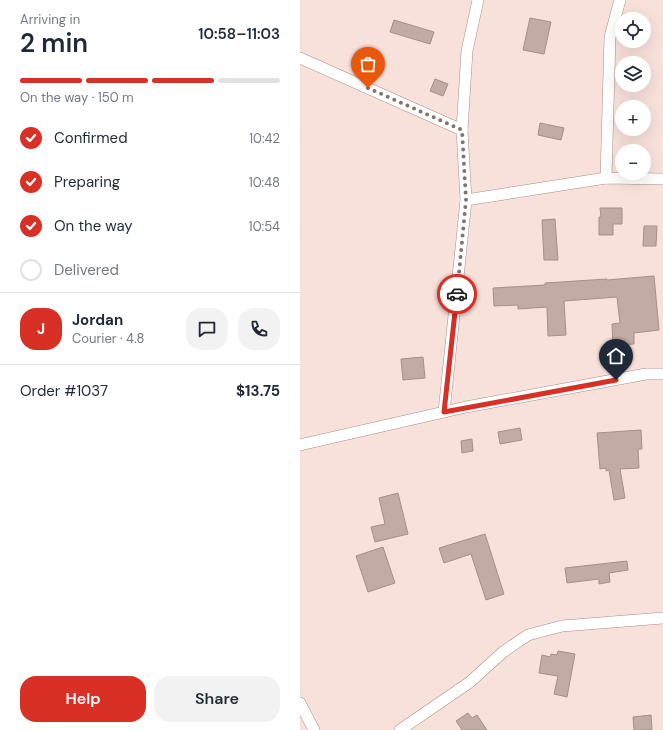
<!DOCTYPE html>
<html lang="en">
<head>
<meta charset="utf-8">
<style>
	body { margin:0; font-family:"DM Sans",sans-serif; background:#f2f2f3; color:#1f2937; height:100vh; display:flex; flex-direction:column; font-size:15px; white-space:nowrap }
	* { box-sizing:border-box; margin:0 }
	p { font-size:13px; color:#747a83 }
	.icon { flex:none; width:22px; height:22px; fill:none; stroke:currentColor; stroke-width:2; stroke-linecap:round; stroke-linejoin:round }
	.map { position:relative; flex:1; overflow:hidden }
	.panel { display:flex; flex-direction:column; background:#fff; width:300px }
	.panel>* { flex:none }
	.controls { position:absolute; left:315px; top:12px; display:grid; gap:8px }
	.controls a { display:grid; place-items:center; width:36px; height:36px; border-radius:50%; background:#fff; box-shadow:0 4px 16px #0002; font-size:20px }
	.pin { position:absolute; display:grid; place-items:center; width:34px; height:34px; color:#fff; margin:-41px -17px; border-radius:50% 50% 50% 0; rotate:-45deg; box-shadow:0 0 4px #0007 }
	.pin .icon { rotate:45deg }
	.courier { position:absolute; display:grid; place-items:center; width:40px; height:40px; margin:-20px; border:3px solid #d93025; border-radius:50%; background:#fff; color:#222; box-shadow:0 1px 5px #0007 }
	.headline em { font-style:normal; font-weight:600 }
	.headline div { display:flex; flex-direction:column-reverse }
	.headline { display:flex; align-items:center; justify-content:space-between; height:68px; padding:0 20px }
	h1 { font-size:26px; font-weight:600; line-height:30px }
	.bar { display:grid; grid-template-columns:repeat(4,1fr); gap:6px 4px; align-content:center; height:48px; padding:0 20px }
	.bar i { height:5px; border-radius:3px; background:#e0e1e3 }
	.bar .active { background:#d93025 }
	.bar p { grid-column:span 4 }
	.line { display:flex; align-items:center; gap:10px; padding:0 20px; border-top:1px solid #e0e1e3 }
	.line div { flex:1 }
	.round { display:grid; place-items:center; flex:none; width:42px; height:42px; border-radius:16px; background:#f2f2f3 }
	ol { padding:0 20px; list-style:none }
	li { display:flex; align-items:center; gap:12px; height:44px }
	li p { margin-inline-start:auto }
	li .icon { padding:4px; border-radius:50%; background:#d93025; color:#fff; stroke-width:4 }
	li:last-child { color:#747a83 }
	li i { width:22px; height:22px; border:2px solid #e0e1e3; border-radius:50% }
	.action { display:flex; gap:8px; margin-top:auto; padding:8px 20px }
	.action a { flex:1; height:46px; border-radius:16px; background:#d93025; color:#fff; font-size:16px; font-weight:600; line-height:46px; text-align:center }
	.action a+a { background:#f2f2f3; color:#1f2937 }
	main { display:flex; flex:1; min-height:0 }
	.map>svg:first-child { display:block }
</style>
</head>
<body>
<main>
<section class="panel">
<div class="headline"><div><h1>2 min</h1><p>Arriving in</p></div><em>10:58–11:03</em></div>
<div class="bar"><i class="active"></i><i class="active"></i><i class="active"></i><i></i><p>On the way · 150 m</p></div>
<ol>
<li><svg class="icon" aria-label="check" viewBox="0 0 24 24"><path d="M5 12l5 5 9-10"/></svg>Confirmed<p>10:42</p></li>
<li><svg class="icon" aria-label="check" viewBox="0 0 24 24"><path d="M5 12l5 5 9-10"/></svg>Preparing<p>10:48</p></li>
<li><svg class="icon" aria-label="check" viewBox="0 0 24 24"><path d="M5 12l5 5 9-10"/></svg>On the way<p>10:54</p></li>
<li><i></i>Delivered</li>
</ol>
<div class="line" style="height:72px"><b class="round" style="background:#d93025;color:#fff">J</b><div><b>Jordan</b><p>Courier · 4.8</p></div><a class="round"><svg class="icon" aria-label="chat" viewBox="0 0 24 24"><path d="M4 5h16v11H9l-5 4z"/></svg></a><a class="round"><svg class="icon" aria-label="phone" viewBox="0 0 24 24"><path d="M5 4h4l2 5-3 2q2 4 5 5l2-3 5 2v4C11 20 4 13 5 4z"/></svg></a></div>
<div class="line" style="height:52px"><div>Order #1037</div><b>$13.75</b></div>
<div class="action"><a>Help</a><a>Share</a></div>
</section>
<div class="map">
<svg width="363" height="730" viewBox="0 0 363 730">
	<rect width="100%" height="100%" fill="#f9e1db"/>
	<g fill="#c2aba5" stroke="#a58f89">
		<polygon points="230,18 251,22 244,54 223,50"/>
		<polygon points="94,20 134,32 130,44 90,32"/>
		<polygon points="135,79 148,84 143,96 130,91"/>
		<polygon points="240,123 264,128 261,140 238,135"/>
		<polygon points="300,208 322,208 322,224 313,224 313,235 299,235 299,217 301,217"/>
		<polygon points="255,219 258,260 244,260 242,220"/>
		<polygon points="344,226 357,226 356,246 343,246"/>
		<polygon points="354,276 359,330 334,333 334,344 313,345 312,324 320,323 317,297 264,301 266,335 248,336 247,307 218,309 218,305 194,306 193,288 245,285 245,283 307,279 307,280"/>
		<polygon points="123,357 125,378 103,380 101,359"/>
		<polygon points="220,428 222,440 200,444 198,432"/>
		<polygon points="341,430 342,449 338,449 339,468 320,469 325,498 314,500 309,470 306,471 306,468 300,469 297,433"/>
		<polygon points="172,439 173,451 162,453 161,441"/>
		<polygon points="98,493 108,534 75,542 71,527 85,524 79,498"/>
		<polygon points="185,534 204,594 186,600 171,554 144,563 139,548"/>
		<polygon points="83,547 95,583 68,592 56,556"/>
		<polygon points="327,561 328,570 309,573 310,582 299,584 299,579 267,583 265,568"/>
		<polygon points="258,651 275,654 267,697 254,694 258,676 239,673 242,655 250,657 251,654 257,655"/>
		<polygon points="168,713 172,718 177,715 187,730 162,730 156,721"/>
		<polygon points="351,715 352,730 334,730 333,717"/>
	</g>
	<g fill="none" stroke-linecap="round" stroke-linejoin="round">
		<g stroke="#a58f8a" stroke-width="12">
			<g id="minor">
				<polyline points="0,58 162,130"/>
				<polyline points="306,178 310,37 320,0"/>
				<polyline points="166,200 306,178 363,179"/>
				<polyline points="144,412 166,200 162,130 167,51 178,0"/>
				<polyline points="0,445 166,407 346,374 363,374"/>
				<polyline points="0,703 14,730"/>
				<polyline points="100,730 170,682 203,652 228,635 262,626 363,618"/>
			</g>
		</g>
		<use href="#minor" stroke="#fff" stroke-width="11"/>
	</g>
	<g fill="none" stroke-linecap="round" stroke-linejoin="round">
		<polyline stroke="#837470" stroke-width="4" stroke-dasharray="0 7.2" points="68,88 162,130 166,200 157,294"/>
		<polyline stroke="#d93025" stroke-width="5" points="157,294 144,412 316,380"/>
	</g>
</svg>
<div class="controls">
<a><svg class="icon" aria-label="locate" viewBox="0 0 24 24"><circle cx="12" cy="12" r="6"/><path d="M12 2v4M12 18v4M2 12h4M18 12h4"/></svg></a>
<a><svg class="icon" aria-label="layers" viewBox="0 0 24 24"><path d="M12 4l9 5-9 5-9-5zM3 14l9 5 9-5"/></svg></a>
<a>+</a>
<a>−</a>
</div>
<div class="pin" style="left:68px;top:88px;background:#ea580c"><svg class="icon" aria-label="bag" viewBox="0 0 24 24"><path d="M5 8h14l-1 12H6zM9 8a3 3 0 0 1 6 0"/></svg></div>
<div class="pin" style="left:316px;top:380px;background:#1f2937"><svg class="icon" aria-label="home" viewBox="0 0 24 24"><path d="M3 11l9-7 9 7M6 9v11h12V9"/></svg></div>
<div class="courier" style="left:157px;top:294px"><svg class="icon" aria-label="car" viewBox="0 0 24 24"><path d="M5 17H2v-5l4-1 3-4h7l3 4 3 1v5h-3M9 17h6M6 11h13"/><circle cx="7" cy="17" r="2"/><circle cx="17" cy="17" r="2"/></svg></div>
</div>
</main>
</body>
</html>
